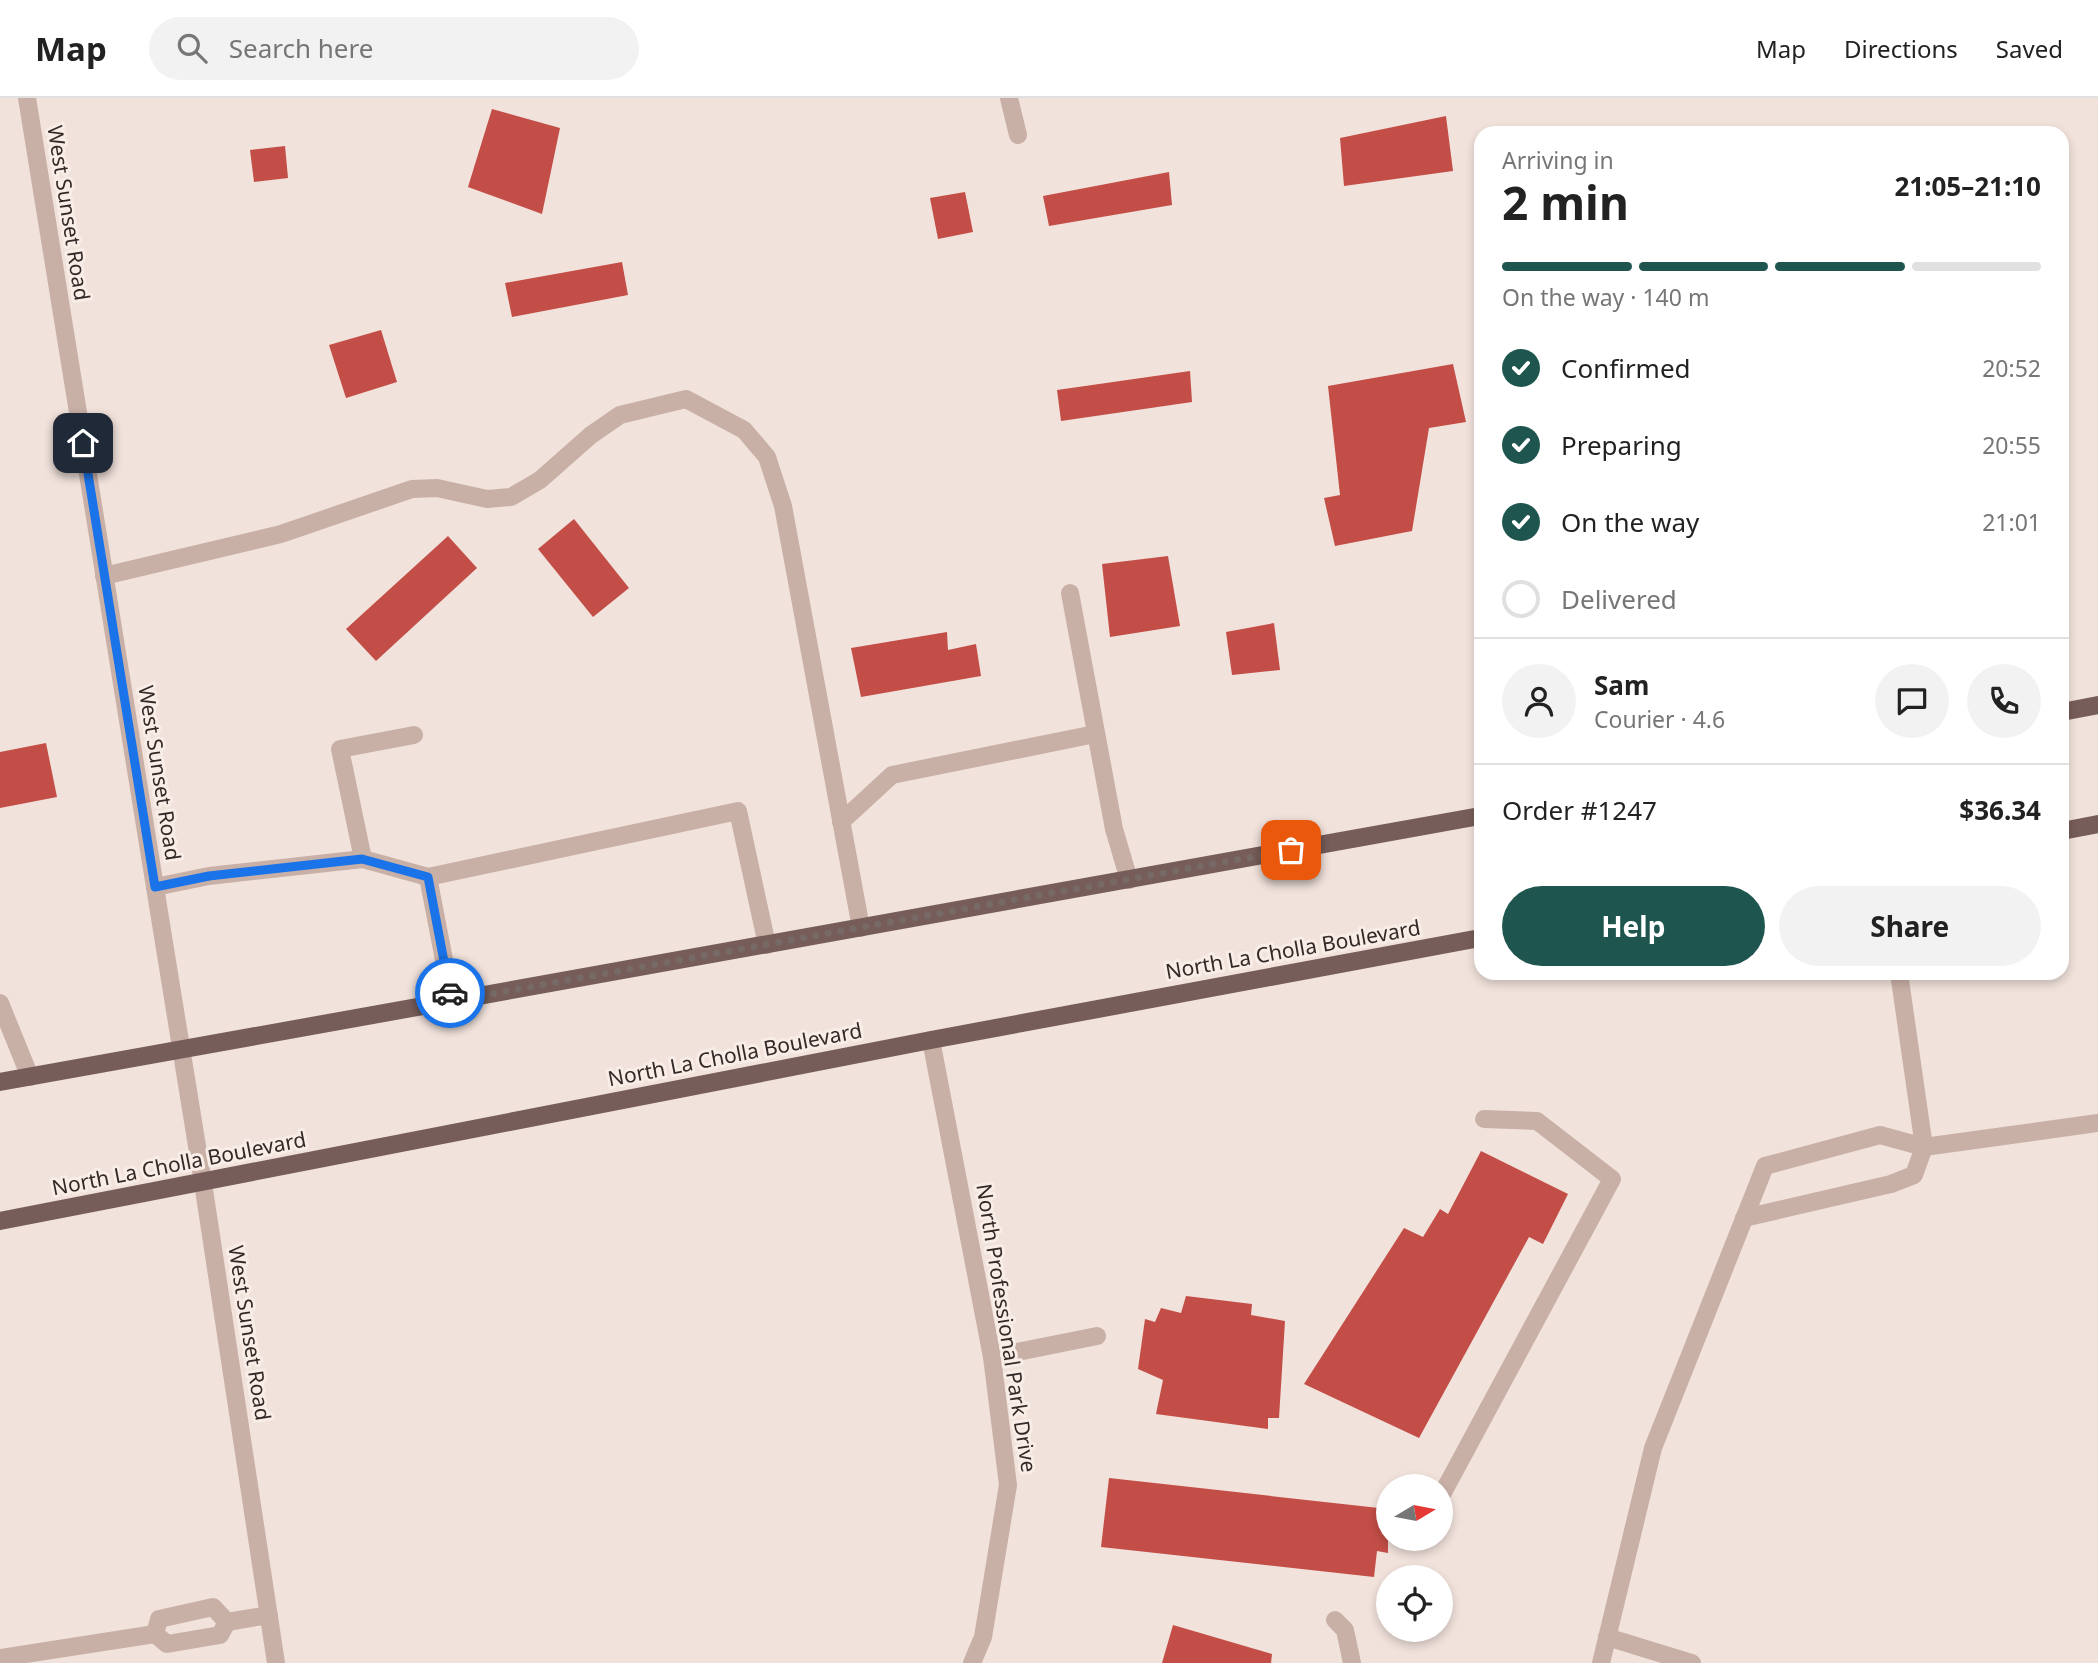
<!DOCTYPE html>
<html lang="en">
<head>
<meta charset="utf-8">
<style>
	body { margin:0; font-family:"Noto Sans",sans-serif; background:#f2f2f2; color:#222; height:100vh; display:flex; flex-direction:column; font-size:26px; white-space:nowrap }
	* { box-sizing:border-box; margin:0 }
	p { font-size:23px; color:#767676 }
	.icon { flex:none; width:38px; height:38px; fill:none; stroke:currentColor; stroke-width:2; stroke-linecap:round; stroke-linejoin:round }
	.map { position:relative; flex:1; overflow:hidden }
	.drawer { position:absolute; left:1474px; top:28px; width:595px; height:854px; display:flex; flex-direction:column; background:#fff; border-radius:21px; box-shadow:0 4px 10px #0003 }
	.drawer>* { flex:none }
	.needle { width:46px; rotate:80deg }
	.buttons { position:absolute; left:1376px; top:1376px; display:grid; gap:14px }
	.buttons a { display:grid; place-items:center; width:77px; height:77px; border-radius:50%; background:#fff; box-shadow:0 4px 10px #0003; font-size:35px }
	.pin { position:absolute; display:grid; place-items:center; width:60px; height:60px; color:#fff; margin:-30px; border-radius:14px; box-shadow:0 4px 10px #0006 }
	.courier { position:absolute; display:grid; place-items:center; width:70px; height:70px; margin:-35px; border:5px solid #1a73e8; border-radius:50%; background:#fff; color:#222; box-shadow:0 2px 9px #0007 }
	.headline em { font-style:normal; font-weight:700 }
	.headline div { display:flex; flex-direction:column-reverse }
	.headline { display:flex; align-items:center; justify-content:space-between; height:119px; padding:0 28px }
	h1 { font-size:46px; font-weight:700; line-height:52px }
	.bar { display:grid; grid-template-columns:repeat(4,1fr); gap:10px 7px; align-content:center; height:84px; padding:0 28px }
	.bar i { height:9px; border-radius:5px; background:#e0e0e0 }
	.bar .selected { background:#1e564f }
	.bar p { grid-column:span 4 }
	.line { display:flex; align-items:center; gap:18px; padding:0 28px; border-top:2px solid #e0e0e0 }
	.line div { flex:1 }
	.round { display:grid; place-items:center; flex:none; width:74px; height:74px; border-radius:37px; background:#f2f2f2 }
	ol { padding:0 28px; list-style:none }
	li { display:flex; align-items:center; gap:21px; height:77px }
	li p { margin-inline-start:auto }
	li .icon { padding:7px; border-radius:50%; background:#1e564f; color:#fff; stroke-width:4 }
	li:last-child { color:#767676 }
	li i { width:38px; height:38px; border:4px solid #e0e0e0; border-radius:50% }
	.action { display:flex; gap:14px; margin-top:auto; padding:14px 28px }
	.action a { flex:1; height:80px; border-radius:42px; background:#1e564f; color:#fff; font-size:28px; font-weight:700; line-height:80px; text-align:center }
	.action a+a { background:#f2f2f2; color:#222 }
	header { display:flex; align-items:center; gap:42px; box-sizing:border-box; height:98px; padding:0 35px; background:#fff; border-bottom:2px solid #e0e0e0 }
	header strong { font-size:33px }
	nav { display:flex; gap:38px; margin-inline-start:auto; font-size:24px }
	.search { width:490px; height:63px; background:#f2f2f2; display:flex; align-items:center; gap:18px; box-sizing:border-box; padding:0 24px; border-radius:38px; color:#767676; font-size:26px }
	.map>svg:first-child { display:block }
</style>
</head>
<body>
<header>
<strong>Map</strong>
<div class="search"><svg class="icon" aria-label="search" viewBox="0 0 24 24"><circle cx="10" cy="10" r="6"/><path d="M15 15l6 6"/></svg>Search here</div>
<nav><a>Map</a><a>Directions</a><a>Saved</a></nav>
</header>
<div class="map">
<svg width="2098" height="1565" viewBox="0 0 2098 1565">
	<rect width="100%" height="100%" fill="#f1e2db"/>
	<g fill="#c34e47">
		<polygon points="492,11 560,30 542,116 468,89"/>
		<polygon points="1446,18 1453,73 1344,88 1340,40"/>
		<polygon points="285,48 288,80 254,84 250,52"/>
		<polygon points="1169,74 1172,107 1049,128 1043,98"/>
		<polygon points="965,94 973,134 938,141 930,100"/>
		<polygon points="622,164 628,197 512,219 505,185"/>
		<polygon points="381,232 397,284 346,300 329,247"/>
		<polygon points="1453,266 1466,324 1429,330 1412,433 1335,448 1324,400 1340,397 1328,288"/>
		<polygon points="1190,273 1192,304 1061,323 1057,292"/>
		<polygon points="574,421 629,490 593,519 538,451"/>
		<polygon points="448,438 477,470 376,563 346,531"/>
		<polygon points="1168,458 1180,528 1110,539 1102,466"/>
		<polygon points="1274,525 1280,572 1232,577 1226,534"/>
		<polygon points="947,534 948,552 976,546 981,578 861,599 851,550"/>
		<polygon points="46,645 57,699 0,710 0,654"/>
		<polygon points="1481,1053 1568,1096 1543,1146 1529,1139 1419,1340 1304,1286 1404,1130 1423,1139 1440,1111 1448,1116"/>
		<polygon points="1186,1198 1252,1206 1251,1217 1285,1223 1279,1320 1268,1320 1268,1331 1156,1316 1163,1282 1138,1271 1145,1221 1155,1224 1161,1210 1181,1215"/>
		<polygon points="1109,1380 1388,1411 1388,1455 1377,1453 1374,1479 1101,1449"/>
		<polygon points="1173,1527 1272,1556 1271,1565 1162,1565"/>
	</g>
	<g fill="none" stroke-linecap="round" stroke-linejoin="round">
		<g stroke="#c9b0a7" stroke-width="18">
			<polyline points="27,0 203,1085 276,1565"/>
			<polyline points="1009,0 1018,37"/>
			<polyline points="104,478 281,436 412,391 437,390 487,401 511,399 540,382 591,337 620,317 686,301 744,332 767,359 783,408 861,830"/>
			<polyline points="1070,495 1114,731 1129,782"/>
			<polyline points="414,637 340,651 363,761 428,779"/>
			<polyline points="841,724 892,677 1095,636"/>
			<polyline points="155,789 209,778 363,761"/>
			<polyline points="452,903 428,779 738,713 767,847"/>
			<polyline points="0,905 30,979"/>
			<polyline points="931,942 992,1259 1008,1387 983,1539 972,1565"/>
			<polyline points="1744,1120 1891,1086 1914,1077 1924,1049 1899,875"/>
			<polyline points="992,1259 1097,1238"/>
			<polyline points="1440,1400 1612,1081 1537,1023 1484,1021"/>
			<polygon points="213,1509 227,1524 220,1537 167,1546 155,1536 159,1521"/>
			<polyline points="1335,1522 1345,1532 1352,1565"/>
			<polyline points="227,1524 269,1517"/>
			<polyline points="1607,1539 1692,1565"/>
			<polyline points="0,1560 155,1536"/>
			<polyline points="1601,1565 1653,1350 1765,1068 1880,1037 1924,1049 2098,1025"/>
		</g>
		<g stroke="#775d59" stroke-width="18">
			<polyline points="2062,614 2098,607"/>
			<polyline points="2062,733 2098,726"/>
			<polyline points="0,984 1480,718"/>
			<polyline points="0,1123 931,942 1480,840"/>
		</g>
	</g>
	<g fill="none" stroke-linecap="round" stroke-linejoin="round">
		<polyline stroke="#776a66" stroke-width="7" stroke-dasharray="0 12.6" points="450,895 452,903 1291,752"/>
		<polyline stroke="#1a73e8" stroke-width="9" points="83,345 155,789 209,778 362,761 428,779 450,895"/>
	</g>
	<g text-anchor="middle" stroke-width="6" stroke-linejoin="round" paint-order="stroke">
		<g font-size="21" fill="#352927" stroke="#f9ede7">
			<text transform="translate(68 115) rotate(81)" y="7">West Sunset Road</text>
			<text transform="translate(159 675) rotate(81)" y="7">West Sunset Road</text>
			<text transform="translate(1293 852) rotate(-10)" y="7">North La Cholla Boulevard</text>
			<text transform="translate(735 957) rotate(-11)" y="7">North La Cholla Boulevard</text>
			<text transform="translate(179 1066) rotate(-11)" y="7">North La Cholla Boulevard</text>
			<text transform="translate(1006 1230) rotate(81)" y="7">North Professional Park Drive</text>
			<text transform="translate(249 1235) rotate(81)" y="7">West Sunset Road</text>
		</g>
	</g>
</svg>
<div class="buttons">
<a><svg class="needle" viewBox="-14 -14 28 28"><path d="M0-13l5 13h-10z" fill="#e53935"/><path d="M0 13l5-13h-10z" fill="#767676"/></svg></a>
<a><svg class="icon" aria-label="locate" viewBox="0 0 24 24"><circle cx="12" cy="12" r="6"/><path d="M12 2v4M12 18v4M2 12h4M18 12h4"/></svg></a>
</div>
<div class="pin" style="left:1291px;top:752px;background:#ea580c"><svg class="icon" aria-label="bag" viewBox="0 0 24 24"><path d="M5 8h14l-1 12H6zM9 8a3 3 0 0 1 6 0"/></svg></div>
<div class="pin" style="left:83px;top:345px;background:#1f2937"><svg class="icon" aria-label="home" viewBox="0 0 24 24"><path d="M3 11l9-7 9 7M6 9v11h12V9"/></svg></div>
<div class="courier" style="left:450px;top:895px"><svg class="icon" aria-label="car" viewBox="0 0 24 24"><path d="M5 17H2v-5l4-1 3-4h7l3 4 3 1v5h-3M9 17h6M6 11h13"/><circle cx="7" cy="17" r="2"/><circle cx="17" cy="17" r="2"/></svg></div>
<section class="drawer">
<div class="headline"><div><h1>2 min</h1><p>Arriving in</p></div><em>21:05–21:10</em></div>
<div class="bar"><i class="selected"></i><i class="selected"></i><i class="selected"></i><i></i><p>On the way · 140 m</p></div>
<ol>
<li><svg class="icon" aria-label="check" viewBox="0 0 24 24"><path d="M5 12l5 5 9-10"/></svg>Confirmed<p>20:52</p></li>
<li><svg class="icon" aria-label="check" viewBox="0 0 24 24"><path d="M5 12l5 5 9-10"/></svg>Preparing<p>20:55</p></li>
<li><svg class="icon" aria-label="check" viewBox="0 0 24 24"><path d="M5 12l5 5 9-10"/></svg>On the way<p>21:01</p></li>
<li><i></i>Delivered</li>
</ol>
<div class="line" style="height:126px"><a class="round"><svg class="icon" aria-label="person" viewBox="0 0 24 24"><circle cx="12" cy="8" r="4"/><path d="M4 21q1-7 8-7t8 7"/></svg></a><div><b>Sam</b><p>Courier · 4.6</p></div><a class="round"><svg class="icon" aria-label="chat" viewBox="0 0 24 24"><path d="M4 5h16v11H9l-5 4z"/></svg></a><a class="round"><svg class="icon" aria-label="phone" viewBox="0 0 24 24"><path d="M5 4h4l2 5-3 2q2 4 5 5l2-3 5 2v4C11 20 4 13 5 4z"/></svg></a></div>
<div class="line" style="height:91px"><div>Order #1247</div><b>$36.34</b></div>
<div class="action"><a>Help</a><a>Share</a></div>
</section>
</div>
</body>
</html>
